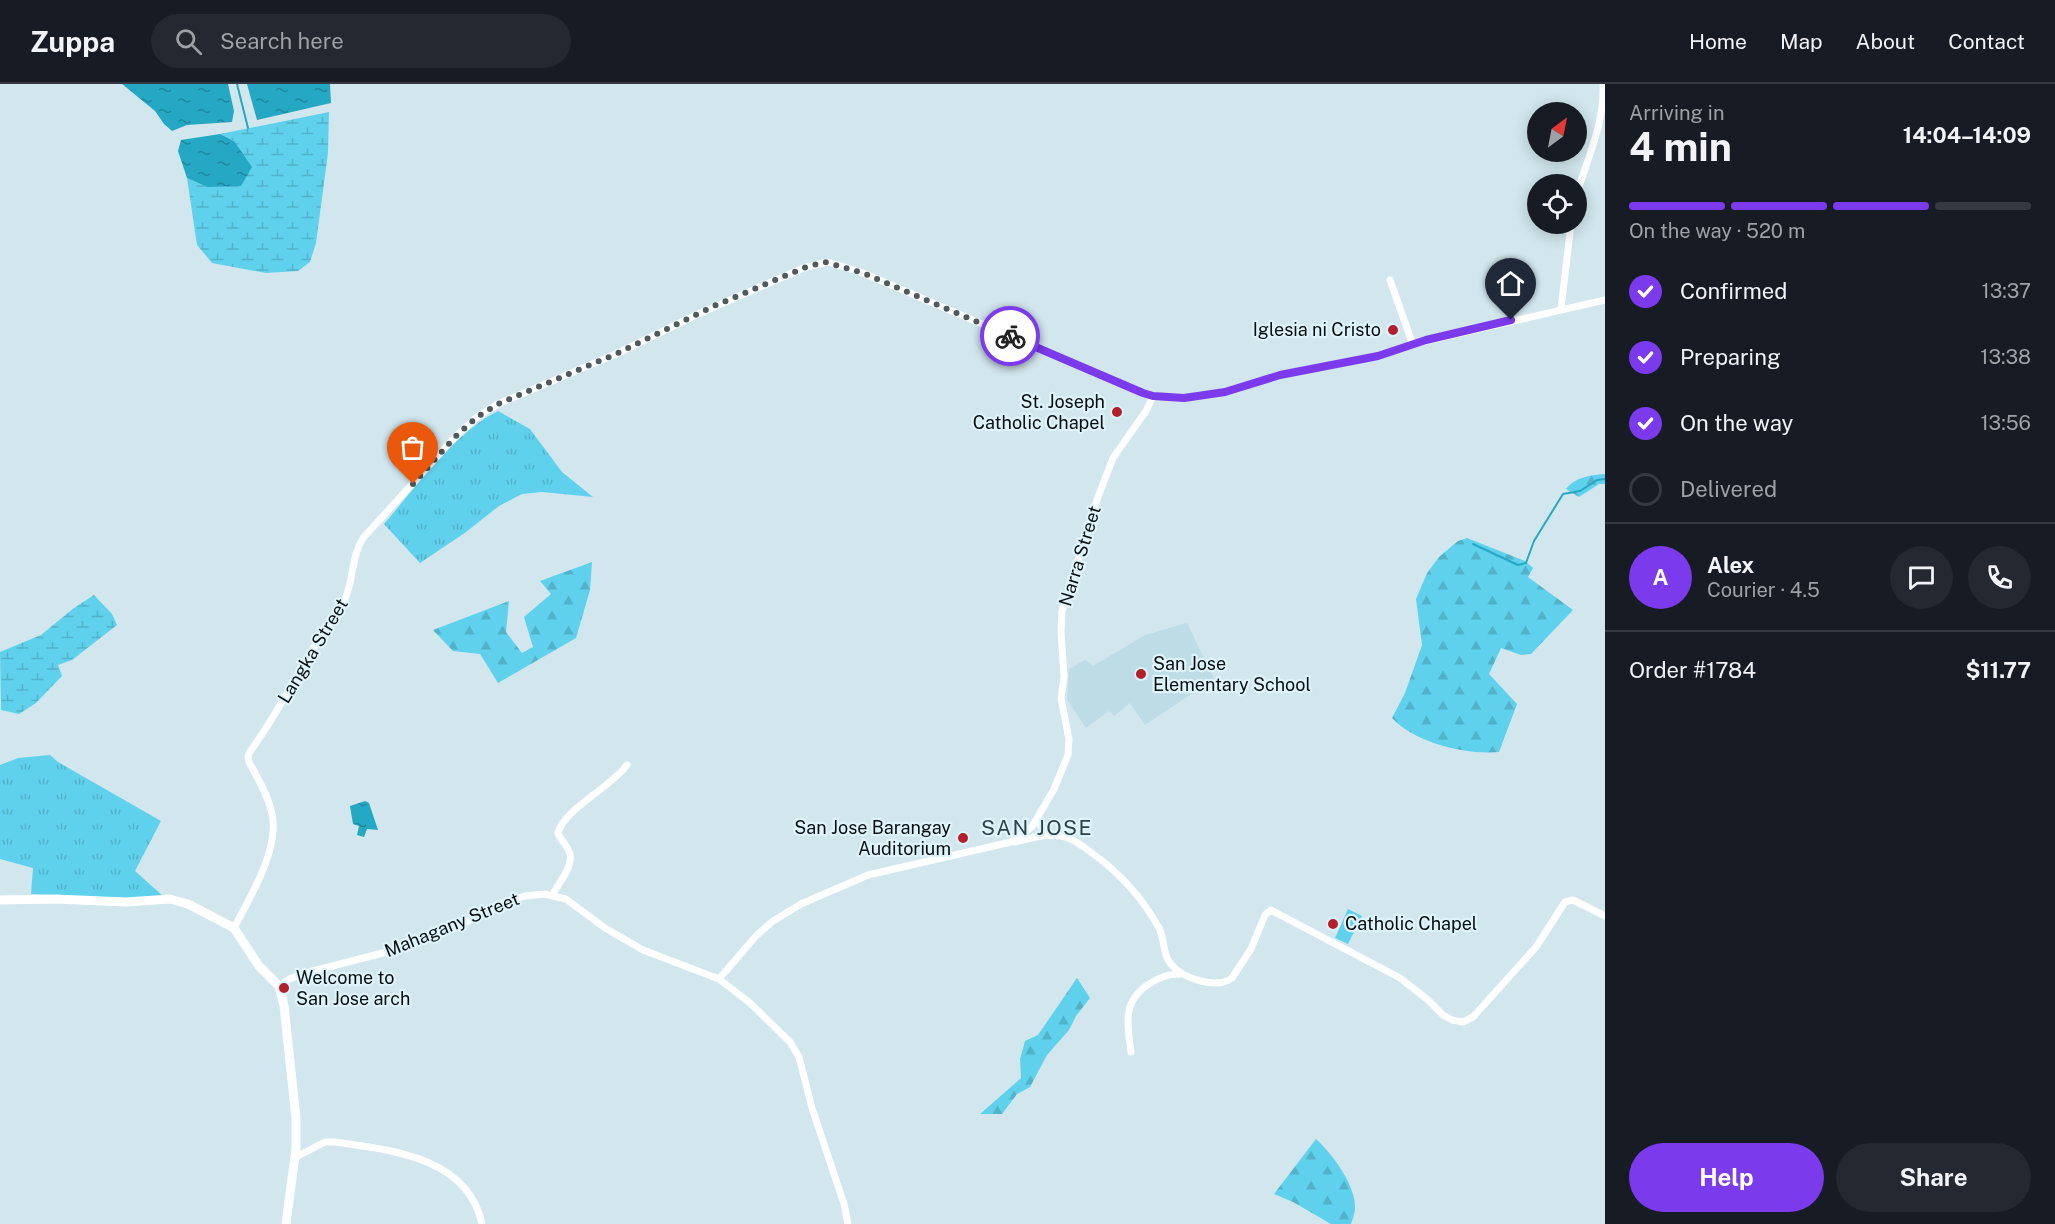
<!DOCTYPE html>
<html lang="en">
<head>
<meta charset="utf-8">
<style>
	body { margin:0; font-family:"Public Sans",sans-serif; background:#242831; color:#f1f3f6; height:100vh; display:flex; flex-direction:column; font-size:22px; white-space:nowrap }
	* { box-sizing:border-box; margin:0 }
	p { font-size:20px; color:#9ea1a6 }
	.icon { flex:none; width:33px; height:33px; fill:none; stroke:currentColor; stroke-width:2; stroke-linecap:round; stroke-linejoin:round }
	.map { position:relative; flex:1; overflow:hidden }
	.sheet { display:flex; flex-direction:column; background:#171b24; width:450px }
	.sheet>* { flex:none }
	.needle { width:39px; rotate:32deg }
	.buttons { position:absolute; left:1527px; top:18px; display:grid; gap:12px }
	.buttons a { display:grid; place-items:center; width:60px; height:60px; border-radius:50%; background:#171b24; box-shadow:0 3px 15px #0003; font-size:30px }
	.pin { position:absolute; display:grid; place-items:center; width:51px; height:51px; color:#fff; margin:-62px -26px; border-radius:50% 50% 50% 0; rotate:-45deg; box-shadow:0 0 6px #0007 }
	.pin .icon { rotate:45deg }
	.courier { position:absolute; display:grid; place-items:center; width:60px; height:60px; margin:-30px; border:4px solid #7c3aed; border-radius:50%; background:#fff; color:#222; box-shadow:0 2px 8px #0007 }
	.overview em { font-style:normal; font-weight:700 }
	.overview div { display:flex; flex-direction:column-reverse }
	.overview { display:flex; align-items:center; justify-content:space-between; height:102px; padding:0 24px }
	h1 { font-size:39px; font-weight:700; line-height:45px }
	.bar { display:grid; grid-template-columns:repeat(4,1fr); gap:9px 6px; align-content:center; height:72px; padding:0 24px }
	.bar i { height:8px; border-radius:4px; background:#363941 }
	.bar .selected { background:#7c3aed }
	.bar p { grid-column:span 4 }
	.line { display:flex; align-items:center; gap:15px; padding:0 24px; border-top:2px solid #363941 }
	.line div { flex:1 }
	.round { display:grid; place-items:center; flex:none; width:63px; height:63px; border-radius:32px; background:#242831 }
	ol { padding:0 24px; list-style:none }
	li { display:flex; align-items:center; gap:18px; height:66px }
	li p { margin-inline-start:auto }
	li .icon { padding:6px; border-radius:50%; background:#7c3aed; color:#fff; stroke-width:4 }
	li:last-child { color:#9ea1a6 }
	li i { width:33px; height:33px; border:3px solid #363941; border-radius:50% }
	.cta { display:flex; gap:12px; margin-top:auto; padding:12px 24px }
	.cta a { flex:1; height:69px; border-radius:36px; background:#7c3aed; color:#fff; font-size:24px; font-weight:700; line-height:69px; text-align:center }
	.cta a+a { background:#242831; color:#f1f3f6 }
	header { display:flex; align-items:center; gap:36px; box-sizing:border-box; height:84px; padding:0 30px; background:#171b24; border-bottom:2px solid #363941 }
	header strong { font-size:28px }
	nav { display:flex; gap:33px; margin-inline-start:auto; font-size:21px }
	.search { width:420px; height:54px; background:#242831; display:flex; align-items:center; gap:15px; box-sizing:border-box; padding:0 21px; border-radius:33px; color:#9ea1a6; font-size:22px }
	main { display:flex; flex:1; min-height:0 }
	.map>svg:first-child { display:block }
</style>
</head>
<body>
<header>
<strong>Zuppa</strong>
<div class="search"><svg class="icon" aria-label="search" viewBox="0 0 24 24"><circle cx="10" cy="10" r="6"/><path d="M15 15l6 6"/></svg>Search here</div>
<nav><a>Home</a><a>Map</a><a>About</a><a>Contact</a></nav>
</header>
<main>
<div class="map">
<svg width="1605" height="1140" viewBox="0 0 1605 1140">
	<defs>
		<pattern id="grass-tufts" width="24" height="20" patternUnits="userSpaceOnUse" patternTransform="scale(1.5)"><rect width="24" height="20" fill="#5fd1ed"/><path d="M3 7l-1-3M5 7V3M7 7l1-3M15 17l-1-3M17 17v-4M19 17l1-3" fill="none" stroke="#51b2ca"/></pattern>
		<pattern id="forest-firs" width="22" height="20" patternUnits="userSpaceOnUse" patternTransform="scale(1.5)"><rect width="22" height="20" fill="#5fd1ed"/><path d="M5 1l3.5 6h-7zM16 11l3.5 6h-7z" fill="#51b2ca"/></pattern>
		<pattern id="wetland-marsh" width="20" height="14" patternUnits="userSpaceOnUse" patternTransform="scale(1.5)"><rect width="20" height="14" fill="#5fd1ed"/><path d="M1 5h8M5 5V1M11 12h8M15 12V8" fill="none" stroke="#51b2ca"/></pattern>
		<pattern id="water-ripples" width="26" height="14" patternUnits="userSpaceOnUse" patternTransform="scale(1.5)"><rect width="26" height="14" fill="#24a8c4"/><path d="M2 4q2-2 4 0t4 0M15 11q2-2 4 0t4 0" fill="none" stroke="#1d879e"/></pattern>
	</defs>
	<rect width="100%" height="100%" fill="#d1e7ed"/>
	<polygon fill="#bddce5" points="1187,539 1214,595 1145,641 1130,619 1114,632 1109,627 1086,644 1067,615 1069,585 1085,576 1093,582 1145,551"/>
	<g fill="url(#grass-tufts)">
		<path d="M498 327 530 345 562 388 593 413 542 408 522 410 499 422 466 448 420 479 384 440C416 403 455 348 498 327Z"/>
		<polygon points="50,671 58,678 161,737 135,787 163,812 125,814 31,810 33,784 0,775 0,681 18,674"/>
	</g>
	<g fill="url(#forest-firs)">
		<path d="M1605 390V400H1599L1579 413 1566 405C1575 393 1591 391 1605 390Z"/>
		<path d="M1467 454 1525 477 1533 484 1528 493 1573 526 1531 570 1521 571 1501 564 1489 590 1517 620 1499 668C1466 671 1415 659 1392 634L1405 609 1422 561 1416 515 1427 489 1439 473 1458 457Z"/>
		<polygon points="592,478 590,506 576,554 498,599 480,570 453,567 433,546 509,517 506,548 522,569 533,563 524,533 551,510 540,497"/>
		<polygon points="1077,894 1090,914 1076,932 1069,946 1047,971 1030,1003 1017,1010 1002,1030 980,1030 1021,994 1020,975 1025,957 1038,951"/>
		<path d="M1316 1055C1332 1070 1357 1102 1355 1126 1354 1130 1353 1135 1351 1140H1331L1293 1118 1274 1110Z"/>
	</g>
	<g fill="url(#wetland-marsh)">
		<polygon points="329,28 328,69 316,159 310,178 298,187 266,189 212,179 197,161 187,94 207,103 234,57 220,50"/>
		<polygon points="94,511 112,530 117,541 72,576 58,581 62,592 36,619 19,630 1,626 0,568 41,551 74,524"/>
	</g>
	<polygon fill="#5fd1ed" points="1348,825 1362,832 1348,860 1335,854"/>
	<g fill="url(#water-ripples)">
		<polygon points="122,0 228,0 234,27 232,38 187,41 172,47 164,40 155,27"/>
		<polygon points="247,0 330,0 331,19 257,36"/>
		<polygon points="220,50 234,57 252,83 241,102 207,103 187,94 178,67 181,56"/>
		<polygon points="365,717 369,719 378,746 367,745 364,753 357,751 359,742 353,740 350,722"/>
	</g>
	<g fill="none" stroke-linecap="round" stroke-linejoin="round">
		<g stroke="#24a8c4" stroke-width="2">
			<polyline points="237,0 248,44"/>
			<polyline points="1473,460 1518,481 1526,479 1534,457 1563,410 1580,407 1597,396 1605,395"/>
		</g>
		<g stroke="#fff" stroke-width="7">
			<path d="M1576 112C1587 76 1605 38 1603 0"/>
			<polyline points="1390,196 1413,261"/>
			<polyline points="1561,225 1571,140"/>
			<polyline points="1037,735 1046,751"/>
			<path d="M1015 758C1030 755 1044 749 1060 752 1072 753 1082 762 1092 769 1121 790 1142 813 1159 844 1165 855 1162 869 1170 879 1181 894 1216 906 1232 894L1251 865 1265 831 1271 826 1400 894 1428 916 1443 931 1452 936 1463 938 1473 933 1536 863 1565 818 1573 816 1605 832"/>
			<path d="M553 810C558 800 573 783 570 770 568 762 561 757 558 749 564 725 610 704 627 681"/>
			<path d="M234 844C250 813 280 765 272 730 268 711 258 695 249 678L248 673 249 669C273 636 292 601 312 566 323 549 336 533 345 515 354 495 351 473 363 454L455 353 477 333 498 320 616 270 698 230 806 183 828 178 863 189 1143 309 1153 312 1184 314 1225 308 1280 291 1378 272 1426 257 1605 216"/>
			<polyline points="719,895 756,852 773,837 801,820 868,791 1011,758 1032,743 1054,705 1068,671 1069,655 1061,614 1064,593 1061,548 1062,527 1098,413 1113,374 1146,327 1153,312"/>
			<polyline points="279,902 289,895 309,888 402,864 453,845 505,818 525,812 544,810 566,815 605,844 643,866 719,895 750,919 790,958 799,973 812,1024 844,1120 848,1140"/>
			<path d="M1131 968C1127 940 1122 917 1149 900 1159 893 1168 890 1180 890"/>
			<path d="M296 1073 325 1058H335C391 1066 468 1073 482 1140"/>
		</g>
		<polyline stroke="#fff" stroke-width="9" points="0,816 55,815 126,818 170,815 188,820 234,844 259,882 279,902 284,922 296,1034 296,1064 286,1140"/>
	</g>
	<g fill="none" stroke-linecap="round" stroke-linejoin="round">
		<polyline stroke="#4e5a5d" stroke-width="6" stroke-dasharray="0 10.8" points="413,400 455,353 477,333 498,320 616,270 714,222 806,183 825,178 863,189 1010,252"/>
		<polyline stroke="#7c3aed" stroke-width="8" points="1010,252 1143,309 1153,312 1184,314 1225,308 1280,291 1378,272 1426,256 1511,236"/>
	</g>
	<g fill="#b2202c" stroke="#def4fa" stroke-width="2">
		<circle cx="1393" cy="246" r="6"/>
		<circle cx="1117" cy="328" r="6"/>
		<circle cx="1141" cy="590" r="6"/>
		<circle cx="963" cy="754" r="6"/>
		<circle cx="1333" cy="840" r="6"/>
		<circle cx="284" cy="904" r="6"/>
	</g>
	<g text-anchor="middle" stroke-width="4.5" stroke-linejoin="round" paint-order="stroke">
		<g font-size="18" fill="#070e10" stroke="#def4fa" text-anchor="end">
			<text x="1381" y="252">Iglesia ni Cristo</text>
			<text x="1105" y="324">St. Joseph<tspan x="1105" dy="21">Catholic Chapel</tspan></text>
			<text x="1153" y="586" text-anchor="start">San Jose<tspan x="1153" dy="21">Elementary School</tspan></text>
			<text x="951" y="750">San Jose Barangay<tspan x="951" dy="21">Auditorium</tspan></text>
			<text x="1345" y="846" text-anchor="start">Catholic Chapel</text>
			<text x="296" y="900" text-anchor="start">Welcome to<tspan x="296" dy="21">San Jose arch</tspan></text>
		</g>
		<g font-size="18" fill="#070e10" stroke="#def4fa">
			<text transform="translate(1080 472) rotate(-73)" y="6">Narra Street</text>
			<text transform="translate(313 567) rotate(-59)" y="6">Langka Street</text>
			<text transform="translate(452 841) rotate(-22)" y="6">Mahagany Street</text>
		</g>
		<g font-size="21" letter-spacing="1.5" fill="#304348" stroke="#def4fa">
			<text x="1037" y="751">SAN JOSE</text>
		</g>
	</g>
</svg>
<div class="buttons">
<a><svg class="needle" viewBox="-14 -14 28 28"><path d="M0-13l5 13h-10z" fill="#e53935"/><path d="M0 13l5-13h-10z" fill="#9ea1a6"/></svg></a>
<a><svg class="icon" aria-label="locate" viewBox="0 0 24 24"><circle cx="12" cy="12" r="6"/><path d="M12 2v4M12 18v4M2 12h4M18 12h4"/></svg></a>
</div>
<div class="pin" style="left:413px;top:400px;background:#ea580c"><svg class="icon" aria-label="bag" viewBox="0 0 24 24"><path d="M5 8h14l-1 12H6zM9 8a3 3 0 0 1 6 0"/></svg></div>
<div class="pin" style="left:1511px;top:236px;background:#1f2937"><svg class="icon" aria-label="home" viewBox="0 0 24 24"><path d="M3 11l9-7 9 7M6 9v11h12V9"/></svg></div>
<div class="courier" style="left:1010px;top:252px"><svg class="icon" aria-label="bike" viewBox="0 0 24 24"><circle cx="6" cy="16" r="4"/><circle cx="18" cy="16" r="4"/><path d="M6 16l4-8h5l3 8M10 8l3 8H6M13 5h3"/></svg></div>
</div>
<section class="sheet">
<div class="overview"><div><h1>4 min</h1><p>Arriving in</p></div><em>14:04–14:09</em></div>
<div class="bar"><i class="selected"></i><i class="selected"></i><i class="selected"></i><i></i><p>On the way · 520 m</p></div>
<ol>
<li><svg class="icon" aria-label="check" viewBox="0 0 24 24"><path d="M5 12l5 5 9-10"/></svg>Confirmed<p>13:37</p></li>
<li><svg class="icon" aria-label="check" viewBox="0 0 24 24"><path d="M5 12l5 5 9-10"/></svg>Preparing<p>13:38</p></li>
<li><svg class="icon" aria-label="check" viewBox="0 0 24 24"><path d="M5 12l5 5 9-10"/></svg>On the way<p>13:56</p></li>
<li><i></i>Delivered</li>
</ol>
<div class="line" style="height:108px"><b class="round" style="background:#7c3aed;color:#fff">A</b><div><b>Alex</b><p>Courier · 4.5</p></div><a class="round"><svg class="icon" aria-label="chat" viewBox="0 0 24 24"><path d="M4 5h16v11H9l-5 4z"/></svg></a><a class="round"><svg class="icon" aria-label="phone" viewBox="0 0 24 24"><path d="M5 4h4l2 5-3 2q2 4 5 5l2-3 5 2v4C11 20 4 13 5 4z"/></svg></a></div>
<div class="line" style="height:78px"><div>Order #1784</div><b>$11.77</b></div>
<div class="cta"><a>Help</a><a>Share</a></div>
</section>
</main>
</body>
</html>
